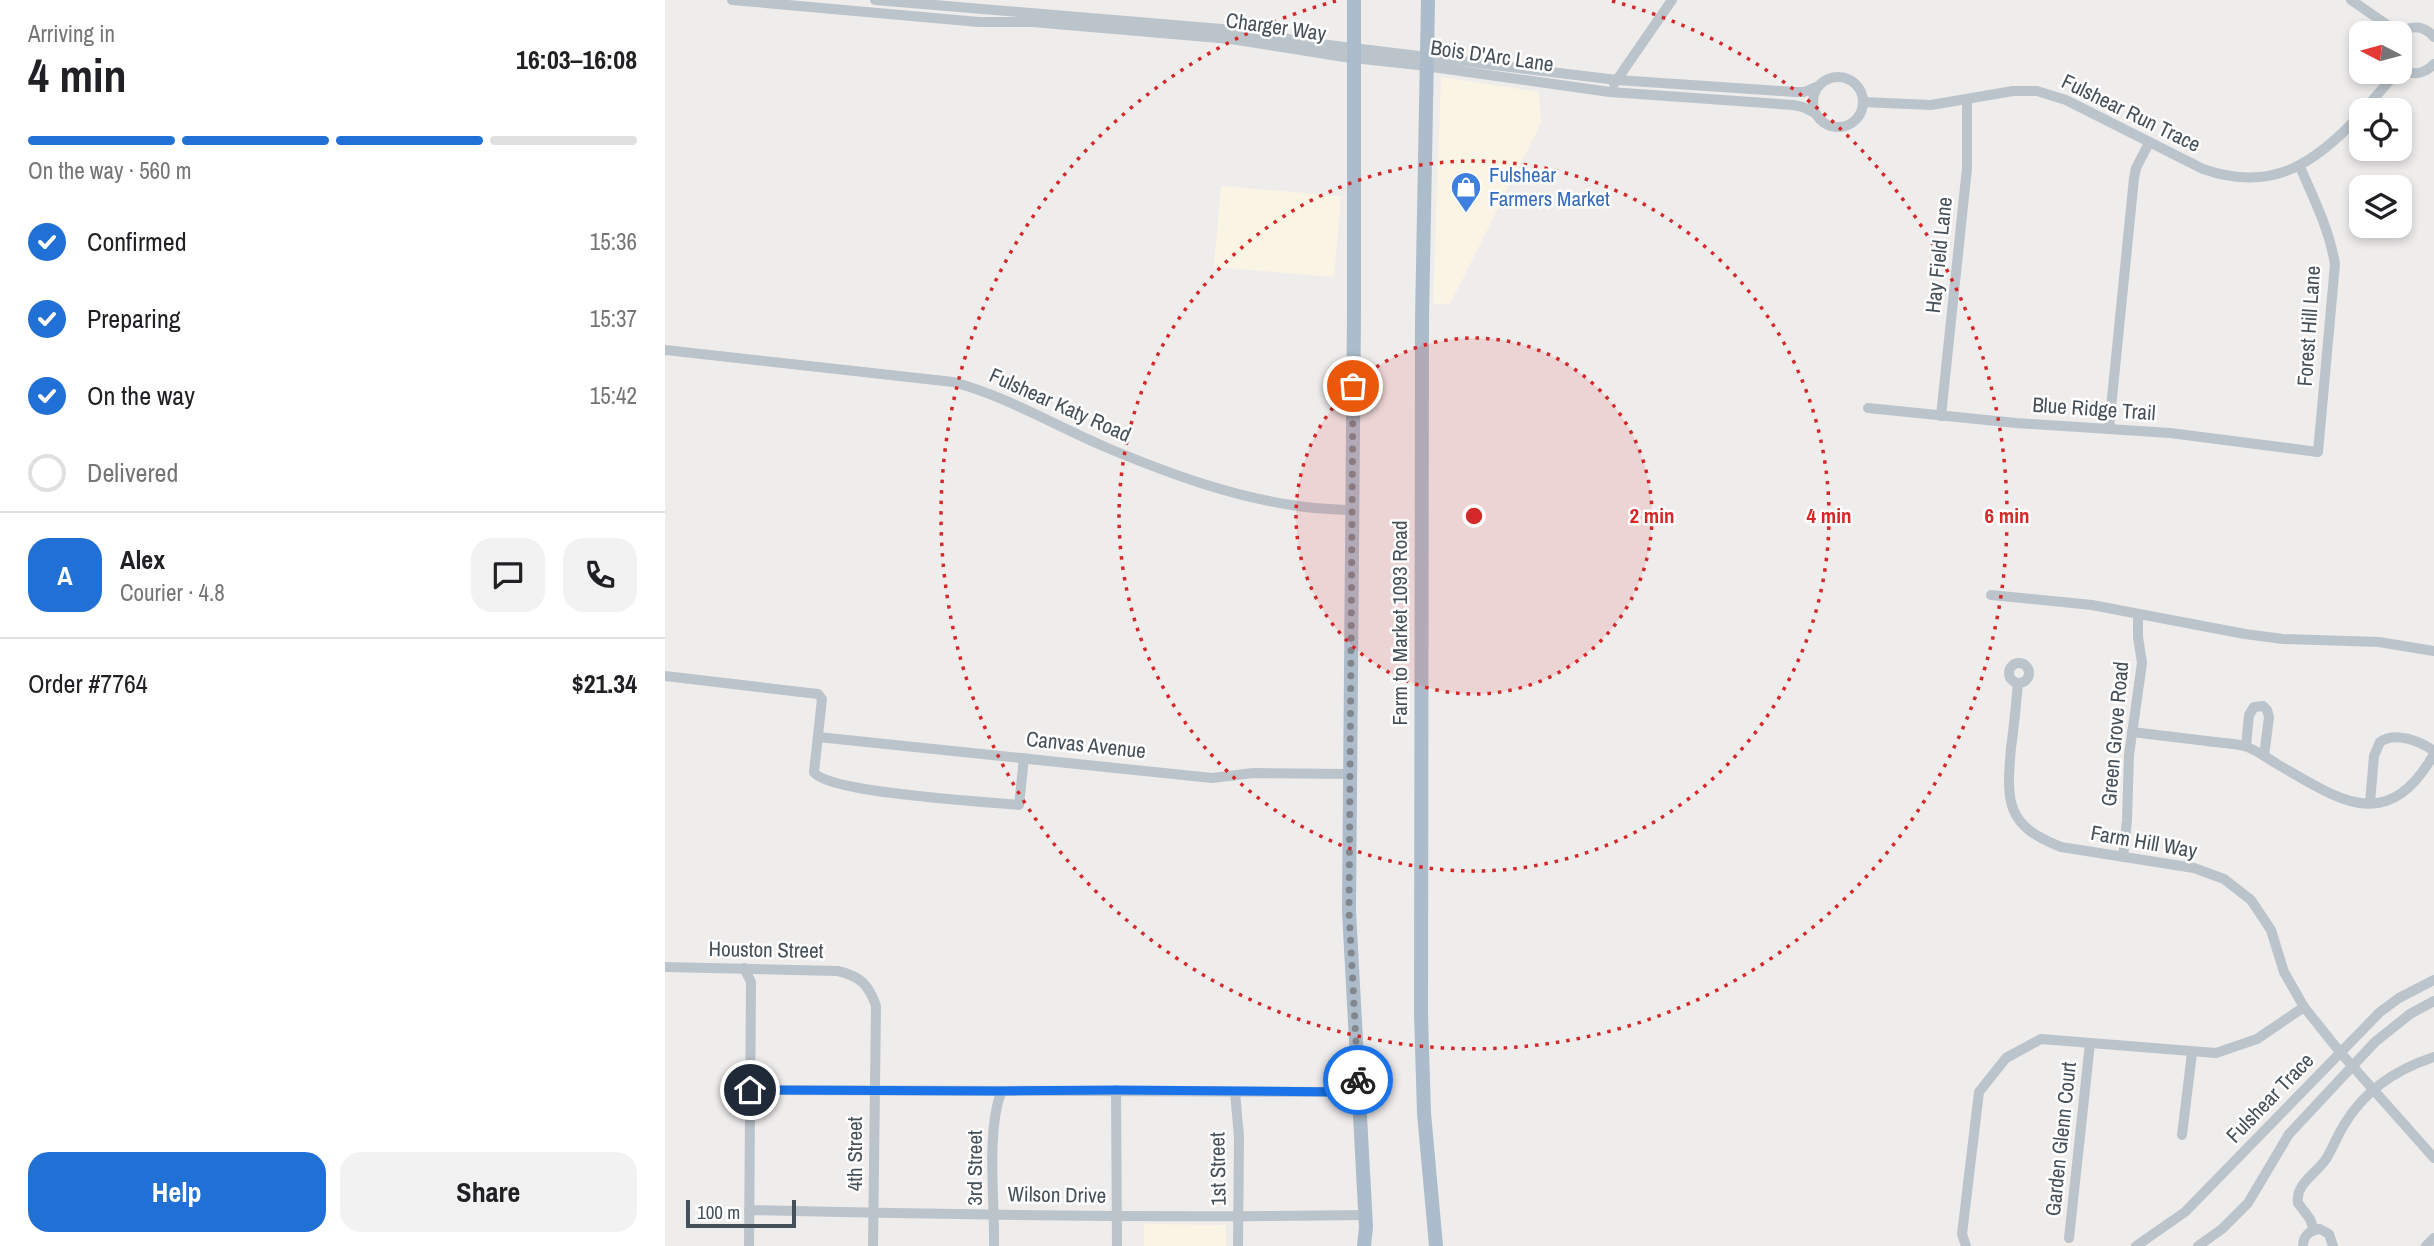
<!DOCTYPE html>
<html lang="en">
<head>
<meta charset="utf-8">
<style>
	body { margin:0; font-family:"Archivo Narrow",sans-serif; background:#f2f2f2; color:#202124; height:100vh; display:flex; flex-direction:column; font-size:26px; white-space:nowrap }
	* { box-sizing:border-box; margin:0 }
	p { font-size:23px; color:#757577 }
	.icon { flex:none; width:38px; height:38px; fill:none; stroke:currentColor; stroke-width:2; stroke-linecap:round; stroke-linejoin:round }
	.map { position:relative; flex:1; overflow:hidden }
	.sheet { display:flex; flex-direction:column; background:#fff; width:665px }
	.sheet>* { flex:none }
	.needle { width:46px; rotate:276deg }
	.fabs { position:absolute; left:1684px; top:21px; display:grid; gap:14px }
	.fabs a { display:grid; place-items:center; width:63px; height:63px; border-radius:14px; background:#fff; box-shadow:0 4px 10px #0003; font-size:35px }
	.scale { position:absolute; left:21px; bottom:18px; width:110px; box-sizing:border-box; padding-left:7px; border:4px solid #465059; border-top:0; font-size:19px; line-height:24px; white-space:nowrap; color:#465059; -webkit-text-stroke:5px #fff; paint-order:stroke }
	.pin { position:absolute; display:grid; place-items:center; width:60px; height:60px; color:#fff; margin:-30px; border:4px solid #fff; border-radius:50%; box-shadow:0 2px 7px #0007 }
	.courier { position:absolute; display:grid; place-items:center; width:70px; height:70px; margin:-35px; border:5px solid #1a73e8; border-radius:50%; background:#fff; color:#222; box-shadow:0 2px 9px #0007 }
	.headline em { font-style:normal; font-weight:700 }
	.headline div { display:flex; flex-direction:column-reverse }
	.headline { display:flex; align-items:center; justify-content:space-between; height:119px; padding:0 28px }
	h1 { font-size:46px; font-weight:700; line-height:52px }
	.bar { display:grid; grid-template-columns:repeat(4,1fr); gap:10px 7px; align-content:center; height:84px; padding:0 28px }
	.bar i { height:9px; border-radius:5px; background:#e0e0e0 }
	.bar .active { background:#2170d5 }
	.bar p { grid-column:span 4 }
	.line { display:flex; align-items:center; gap:18px; padding:0 28px; border-top:2px solid #e0e0e0 }
	.line div { flex:1 }
	.round { display:grid; place-items:center; flex:none; width:74px; height:74px; border-radius:21px; background:#f2f2f2 }
	ol { padding:0 28px; list-style:none }
	li { display:flex; align-items:center; gap:21px; height:77px }
	li p { margin-inline-start:auto }
	li .icon { padding:7px; border-radius:50%; background:#2170d5; color:#fff; stroke-width:4 }
	li:last-child { color:#757577 }
	li i { width:38px; height:38px; border:4px solid #e0e0e0; border-radius:50% }
	.cta { display:flex; gap:14px; margin-top:auto; padding:14px 28px }
	.cta a { flex:1; height:80px; border-radius:21px; background:#2170d5; color:#fff; font-size:28px; font-weight:700; line-height:80px; text-align:center }
	.cta a+a { background:#f2f2f2; color:#202124 }
	main { display:flex; flex:1; min-height:0 }
	.map>svg:first-child { display:block }
</style>
</head>
<body>
<main>
<section class="sheet">
<div class="headline"><div><h1>4 min</h1><p>Arriving in</p></div><em>16:03–16:08</em></div>
<div class="bar"><i class="active"></i><i class="active"></i><i class="active"></i><i></i><p>On the way · 560 m</p></div>
<ol>
<li><svg class="icon" aria-label="check" viewBox="0 0 24 24"><path d="M5 12l5 5 9-10"/></svg>Confirmed<p>15:36</p></li>
<li><svg class="icon" aria-label="check" viewBox="0 0 24 24"><path d="M5 12l5 5 9-10"/></svg>Preparing<p>15:37</p></li>
<li><svg class="icon" aria-label="check" viewBox="0 0 24 24"><path d="M5 12l5 5 9-10"/></svg>On the way<p>15:42</p></li>
<li><i></i>Delivered</li>
</ol>
<div class="line" style="height:126px"><b class="round" style="background:#2170d5;color:#fff">A</b><div><b>Alex</b><p>Courier · 4.8</p></div><a class="round"><svg class="icon" aria-label="chat" viewBox="0 0 24 24"><path d="M4 5h16v11H9l-5 4z"/></svg></a><a class="round"><svg class="icon" aria-label="phone" viewBox="0 0 24 24"><path d="M5 4h4l2 5-3 2q2 4 5 5l2-3 5 2v4C11 20 4 13 5 4z"/></svg></a></div>
<div class="line" style="height:91px"><div>Order #7764</div><b>$21.34</b></div>
<div class="cta"><a>Help</a><a>Share</a></div>
</section>
<div class="map">
<svg width="1769" height="1246" viewBox="0 0 1769 1246">
	<rect width="100%" height="100%" fill="#efecec"/>
	<g fill="#faf4e5">
		<polygon points="776,77 874,92 876,123 785,304 768,304"/>
		<polygon points="556,186 676,196 669,277 549,267"/>
		<polygon points="479,1224 561,1225 561,1246 479,1246"/>
	</g>
	<g fill="none" stroke-linecap="round" stroke-linejoin="round">
		<g stroke="#bbc4cb" stroke-width="10">
			<polyline points="67,0 314,22 367,22 566,39 679,57 753,65 945,92 1128,105 1138,107 1150,113"/>
			<polyline points="210,0 569,30 647,43 952,80 1130,92 1139,92 1151,87"/>
			<polyline points="1686,0 1734,33"/>
			<path d="M1734 33C1746 25 1759 25 1769 37"/>
			<path d="M1734 68C1747 76 1758 75 1769 64"/>
			<circle cx="1173" cy="102" r="25"/>
			<polyline points="949,84 1007,0"/>
			<path d="M1198 102 1266 105 1348 91H1372L1401 100 1538 169C1607 193 1650 164 1696 114"/>
			<polyline points="1699,110 1732,72"/>
			<path d="M0 350 288 382C344 397 392 427 445 449 505 474 568 497 633 506 650 509 668 509 686 510"/>
			<path d="M1203 408 1351 423 1505 433 1653 452 1670 264C1664 229 1649 199 1635 167"/>
			<polyline points="1276,416 1302,168 1302,99"/>
			<polyline points="1444,428 1469,178 1471,168 1484,143"/>
			<polyline points="1326,595 1427,605 1580,634 1618,639 1714,642 1769,651"/>
			<circle cx="1354" cy="673" r="10"/>
			<path d="M0 676 153 694 157 699 149 772C162 793 322 802 354 805L359 758"/>
			<path d="M1353 683C1351 705 1349 727 1346 748 1341 802 1341 826 1396 847L1529 868 1559 879 1586 900 1606 930 1619 972 1639 1007 1675 1052 1769 1158"/>
			<path d="M1467 732C1492 735 1517 738 1542 741 1554 743 1567 743 1579 746 1590 749 1602 758 1612 764 1675 800 1722 836 1769 754"/>
			<polyline points="153,737 547,778 588,773 685,774"/>
			<polyline points="1581,746 1584,715 1589,707 1598,706 1602,710 1604,717 1599,756"/>
			<path d="M1705 803 1709 756 1715 742C1730 731 1755 741 1769 751"/>
			<polyline points="1458,857 1462,820 1464,755 1477,663 1473,637 1473,614"/>
			<path d="M0 967 173 971C195 976 204 985 211 1006L208 1246"/>
			<polyline points="79,968 86,982 84,1246"/>
			<polyline points="85,1090 694,1092"/>
			<polyline points="451,1090 452,1246"/>
			<polyline points="570,1092 574,1137 573,1246"/>
			<polyline points="1517,1135 1527,1053"/>
			<path d="M84 1210C289 1215 495 1218 701 1215"/>
			<path d="M1649 1230 1645 1219 1633 1203C1630 1184 1651 1174 1661 1159 1668 1148 1672 1136 1679 1125 1699 1091 1732 1069 1769 1057"/>
			<polyline points="1404,1238 1425,1043"/>
			<path d="M329 1246C330 1200 321 1134 336 1092"/>
			<polyline points="1301,1246 1297,1234 1314,1092 1341,1058 1376,1039 1551,1053 1592,1039 1639,1007"/>
			<polyline points="1471,1246 1520,1212 1715,1012 1734,998 1769,980"/>
			<polyline points="1533,1246 1557,1229 1583,1203 1624,1134 1710,1042 1745,1014 1769,1001"/>
			<path d="M1638 1246C1638 1236 1645 1230 1655 1229L1664 1234 1668 1246"/>
			<polyline points="1761,1246 1769,1238"/>
		</g>
		<g stroke="#adbccb" stroke-width="14">
			<polyline points="689,0 689,312 684,911 701,1227 699,1246"/>
			<polyline points="763,0 757,320 756,1014 759,1113 771,1246"/>
		</g>
	</g>
	<g fill="none" stroke-linecap="round" stroke-linejoin="round">
		<polyline stroke="#81878c" stroke-width="7" stroke-dasharray="0 12.6" points="688,386 684,911 693,1080"/>
		<polyline stroke="#1a73e8" stroke-width="9" points="85,1090 336,1091 451,1090 679,1092 694,1091 693,1080"/>
	</g>
	<circle cx="809" cy="516" r="178" fill="#d62828" fill-opacity=".12"/>
	<g fill="none" stroke="#d62828" stroke-width="3.5" stroke-dasharray="3.5 7">
		<circle cx="809" cy="516" r="178"/>
		<circle cx="809" cy="516" r="355"/>
		<path d="M947 1A533 533 0 1 1 671 1"/>
	</g>
	<defs>
		<g id="shop-pin" transform="scale(1.575)"><path d="M0 17L-7.5 6A9.5 9.5 0 1 1 7.5 6Z" fill="#3f7fe0" stroke="#fff"/><path d="M-5-2.5h2.3a2.7 3.5 0 0 1 5.4 0H5L5.5 6h-11ZM-1.5-2.5h3a1.5 2.3 0 0 0-3 0Z" fill="#fff"/></g>
	</defs>
	<g fill-rule="evenodd">
		<use href="#shop-pin" x="801" y="187"/>
	</g>
	<g text-anchor="middle" stroke-width="5" stroke-linejoin="round" paint-order="stroke">
		<g font-size="21" fill="#465059" stroke="#fff">
			<text transform="translate(611 27) rotate(8)" y="7">Charger Way</text>
			<text transform="translate(827 56) rotate(8)" y="7">Bois D'Arc Lane</text>
			<text transform="translate(1466 113) rotate(26)" y="7">Fulshear Run Trace</text>
			<text transform="translate(1274 255) rotate(-84)" y="7">Hay Field Lane</text>
			<text transform="translate(1644 326) rotate(-86)" y="7">Forest Hill Lane</text>
			<text transform="translate(395 405) rotate(24)" y="7">Fulshear Katy Road</text>
			<text transform="translate(1429 409) rotate(4)" y="7">Blue Ridge Trail</text>
			<text transform="translate(735 623) rotate(-90)" y="7">Farm to Market 1093 Road</text>
			<text transform="translate(1450 734) rotate(-85)" y="7">Green Grove Road</text>
			<text transform="translate(421 745) rotate(6)" y="7">Canvas Avenue</text>
			<text transform="translate(1479 842) rotate(10)" y="7">Farm Hill Way</text>
			<text transform="translate(101 950) rotate(1)" y="7">Houston Street</text>
			<text transform="translate(1605 1098) rotate(-46)" y="7">Fulshear Trace</text>
			<text transform="translate(1396 1139) rotate(-84)" y="7">Garden Glenn Court</text>
			<text transform="translate(190 1154) rotate(-90)" y="7">4th Street</text>
			<text transform="translate(310 1168) rotate(-90)" y="7">3rd Street</text>
			<text transform="translate(553 1169) rotate(-91)" y="7">1st Street</text>
			<text transform="translate(392 1195) rotate(1)" y="7">Wilson Drive</text>
		</g>
		<g font-size="21" fill="#366cbe" stroke="#fff" text-anchor="start">
			<text x="824" y="182">Fulshear<tspan x="824" dy="24">Farmers Market</tspan></text>
		</g>
	</g>
	<circle cx="809" cy="516" r="10" fill="#d62828" stroke="#fff" stroke-width="3.5"/>
	<g font-size="21" text-anchor="middle" font-weight="bold" fill="#d62828" stroke="#fff" stroke-width="5" stroke-linejoin="round" paint-order="stroke">
		<text x="987" y="523">2 min</text>
		<text x="1164" y="523">4 min</text>
		<text x="1342" y="523">6 min</text>
	</g>
</svg>
<div class="fabs">
<a><svg class="needle" viewBox="-14 -14 28 28"><path d="M0-13l5 13h-10z" fill="#e53935"/><path d="M0 13l5-13h-10z" fill="#757577"/></svg></a>
<a><svg class="icon" aria-label="locate" viewBox="0 0 24 24"><circle cx="12" cy="12" r="6"/><path d="M12 2v4M12 18v4M2 12h4M18 12h4"/></svg></a>
<a><svg class="icon" aria-label="layers" viewBox="0 0 24 24"><path d="M12 4l9 5-9 5-9-5zM3 14l9 5 9-5"/></svg></a>
</div>
<div class="scale">100 m</div>
<div class="pin" style="left:688px;top:386px;background:#ea580c"><svg class="icon" aria-label="bag" viewBox="0 0 24 24"><path d="M5 8h14l-1 12H6zM9 8a3 3 0 0 1 6 0"/></svg></div>
<div class="pin" style="left:85px;top:1090px;background:#1f2937"><svg class="icon" aria-label="home" viewBox="0 0 24 24"><path d="M3 11l9-7 9 7M6 9v11h12V9"/></svg></div>
<div class="courier" style="left:693px;top:1080px"><svg class="icon" aria-label="bike" viewBox="0 0 24 24"><circle cx="6" cy="16" r="4"/><circle cx="18" cy="16" r="4"/><path d="M6 16l4-8h5l3 8M10 8l3 8H6M13 5h3"/></svg></div>
</div>
</main>
</body>
</html>
